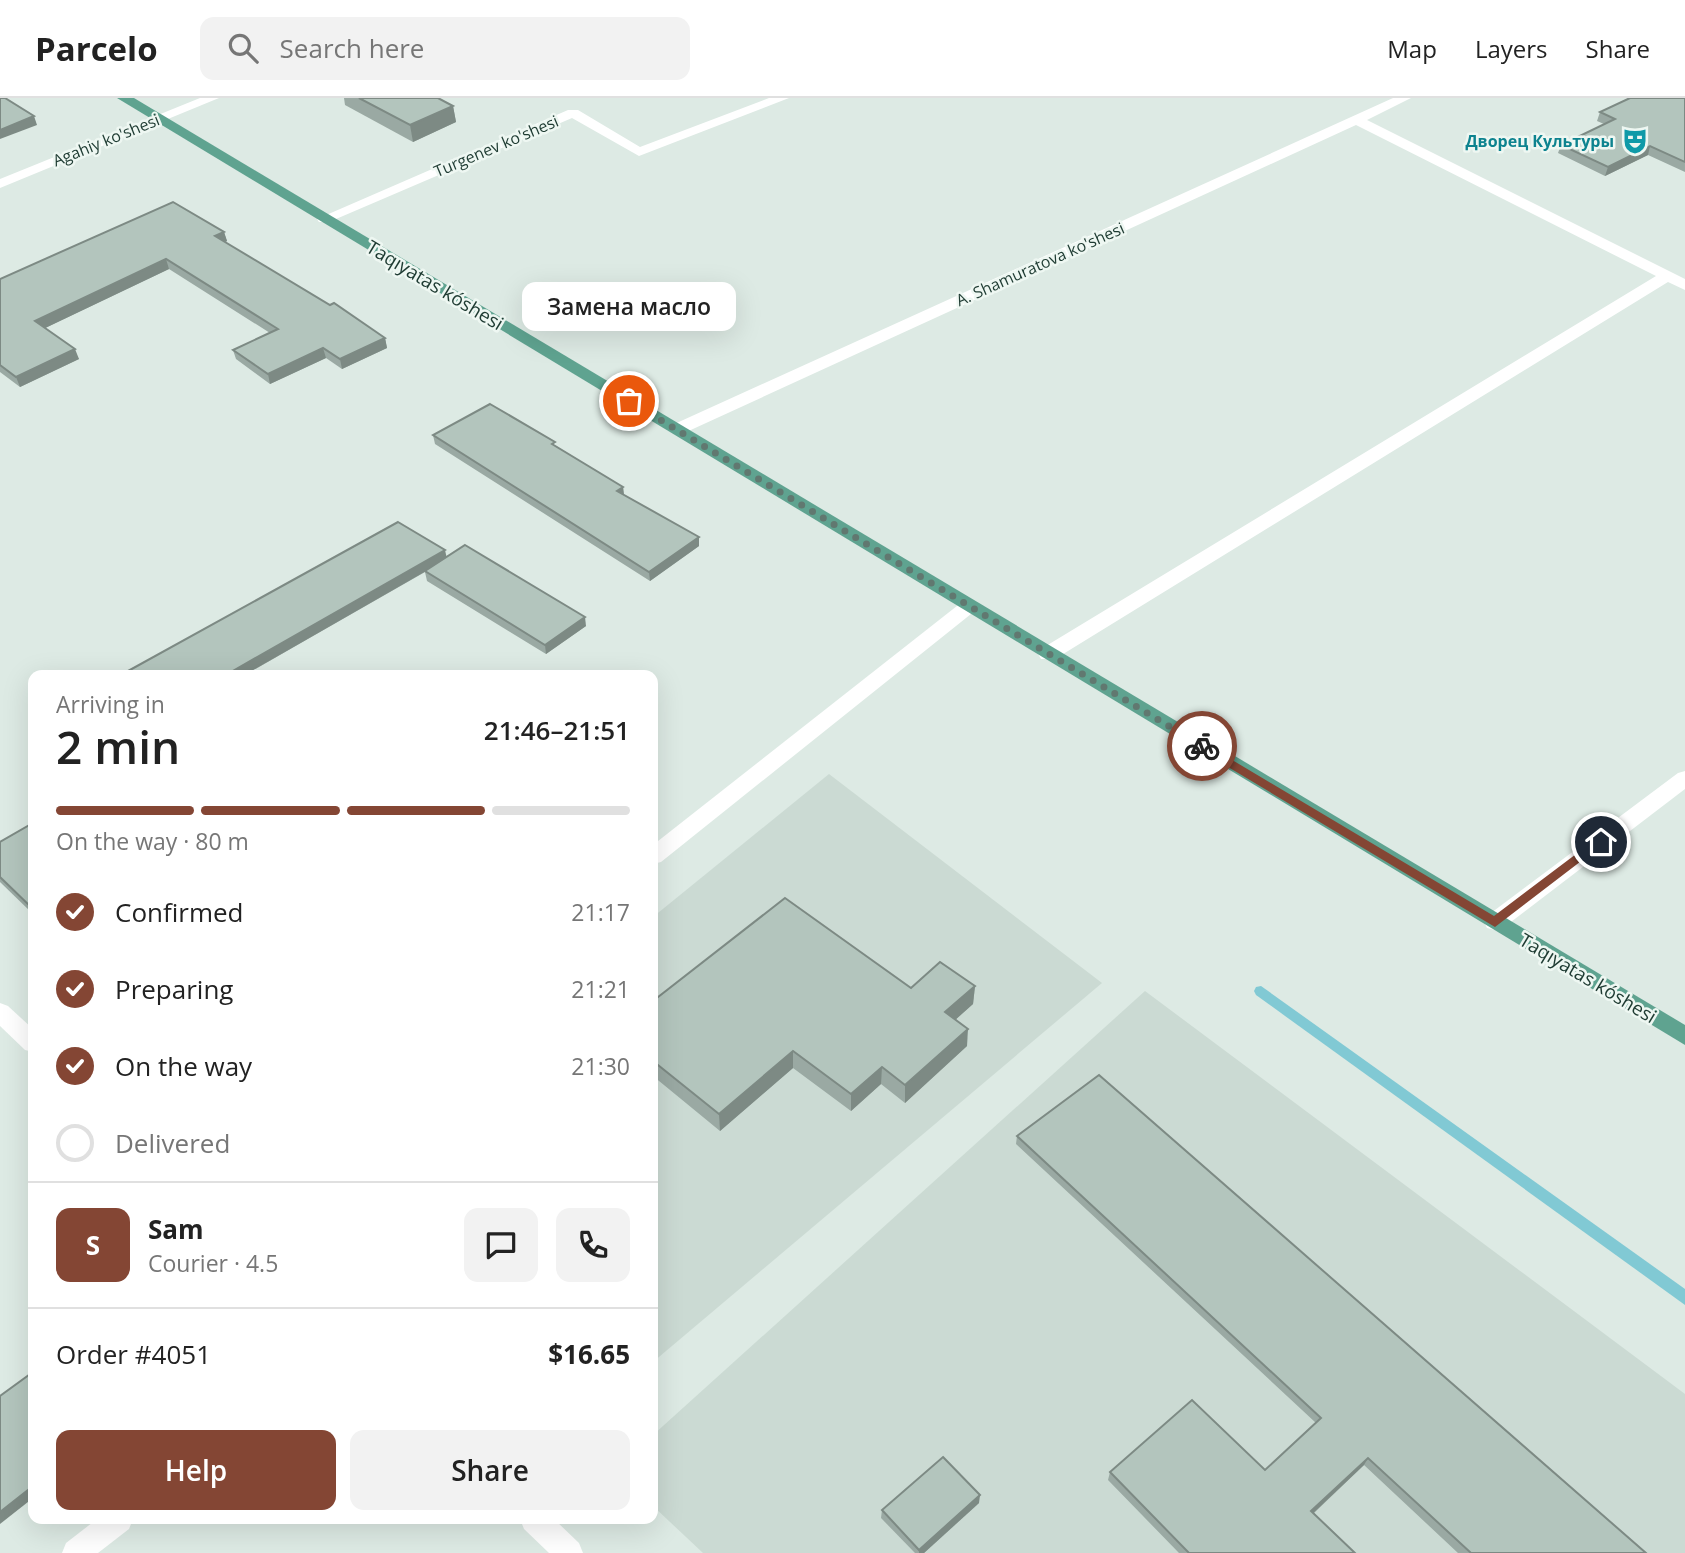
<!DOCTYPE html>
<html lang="en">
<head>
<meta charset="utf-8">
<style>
	body { margin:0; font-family:"Open Sans",sans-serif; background:#f2f2f2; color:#222; height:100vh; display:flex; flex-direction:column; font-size:26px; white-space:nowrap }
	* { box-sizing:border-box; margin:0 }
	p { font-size:23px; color:#767676 }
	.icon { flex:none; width:38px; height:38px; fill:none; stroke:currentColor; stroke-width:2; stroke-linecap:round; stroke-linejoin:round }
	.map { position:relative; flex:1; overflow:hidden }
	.panel { position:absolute; left:28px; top:572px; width:630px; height:854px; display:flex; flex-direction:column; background:#fff; border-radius:14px; box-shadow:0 7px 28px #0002 }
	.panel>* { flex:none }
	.pin { position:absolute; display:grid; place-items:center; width:60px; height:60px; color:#fff; margin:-30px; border:4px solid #fff; border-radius:50%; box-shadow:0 2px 7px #0007 }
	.courier { position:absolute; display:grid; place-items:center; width:70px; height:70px; margin:-35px; border:5px solid #844634; border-radius:50%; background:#fff; color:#222; box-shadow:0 2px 9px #0007 }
	.bubble { position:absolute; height:49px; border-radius:14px; background:#fff; box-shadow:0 7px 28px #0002; font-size:23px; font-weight:600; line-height:49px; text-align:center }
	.summary em { font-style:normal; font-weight:600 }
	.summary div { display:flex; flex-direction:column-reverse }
	.summary { display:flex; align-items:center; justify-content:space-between; height:119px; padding:0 28px }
	h1 { font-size:46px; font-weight:600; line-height:52px }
	.bar { display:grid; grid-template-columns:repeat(4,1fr); gap:10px 7px; align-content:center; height:84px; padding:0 28px }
	.bar i { height:9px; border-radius:5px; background:#e0e0e0 }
	.bar .current { background:#844634 }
	.bar p { grid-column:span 4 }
	.line { display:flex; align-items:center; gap:18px; padding:0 28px; border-top:2px solid #e0e0e0 }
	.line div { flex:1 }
	.round { display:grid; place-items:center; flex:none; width:74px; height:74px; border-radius:14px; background:#f2f2f2 }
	ol { padding:0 28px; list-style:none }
	li { display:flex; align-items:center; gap:21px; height:77px }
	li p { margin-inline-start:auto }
	li .icon { padding:7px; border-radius:50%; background:#844634; color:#fff; stroke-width:4 }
	li:last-child { color:#767676 }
	li i { width:38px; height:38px; border:4px solid #e0e0e0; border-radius:50% }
	.button { display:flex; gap:14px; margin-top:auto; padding:14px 28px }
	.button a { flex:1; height:80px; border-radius:14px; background:#844634; color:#fff; font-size:28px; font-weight:600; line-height:80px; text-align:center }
	.button a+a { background:#f2f2f2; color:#222 }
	header { display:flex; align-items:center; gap:42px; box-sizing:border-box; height:98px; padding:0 35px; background:#fff; border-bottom:2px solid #e0e0e0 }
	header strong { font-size:33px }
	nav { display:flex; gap:38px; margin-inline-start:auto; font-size:24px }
	.search { width:490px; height:63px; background:#f2f2f2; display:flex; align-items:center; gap:18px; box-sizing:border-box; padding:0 24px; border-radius:14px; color:#767676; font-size:26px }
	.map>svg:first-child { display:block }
</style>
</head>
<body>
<header>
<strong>Parcelo</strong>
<div class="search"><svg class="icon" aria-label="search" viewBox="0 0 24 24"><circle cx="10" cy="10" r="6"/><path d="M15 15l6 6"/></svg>Search here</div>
<nav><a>Map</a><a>Layers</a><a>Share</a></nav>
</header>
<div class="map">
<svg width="1685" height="1455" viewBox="0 0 1685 1455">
	<rect width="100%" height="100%" fill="#ddeae4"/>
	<g fill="#cbdad3">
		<polygon points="829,676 1102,885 653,1264 653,819"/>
		<polygon points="1145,893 1685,1296 1685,1455 703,1455 653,1408 653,1337"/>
	</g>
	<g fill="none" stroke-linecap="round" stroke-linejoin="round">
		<polygon fill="#81c9d4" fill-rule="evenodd" points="1261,888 1685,1191 1685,1207 1256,897 1254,893 1256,889"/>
		<g fill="#fff" fill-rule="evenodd">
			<polygon points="200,0 219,0 0,90 0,81"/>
			<polygon points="769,0 789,0 639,58 572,20 329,124 319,124 317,121 568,12 578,12 640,49"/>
			<polygon points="1393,0 1411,0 1367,22 1685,181 1685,192 1668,184 1055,561 1041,561 1038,556 1041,551 1656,178 1356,27 682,336 676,337 667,332 670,328"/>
			<polygon points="969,502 976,504 978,508 976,512 661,764 653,766 653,747 962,504"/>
			<polygon points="1685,673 1685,691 1503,830 1495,832 1487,830 1484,824 1487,818 1678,675"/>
			<polygon points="0,905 8,908 33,931 33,954 25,952 0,928"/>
			<polygon points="97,1421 133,1421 129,1431 98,1455 62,1455 66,1445"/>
			<polygon points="520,1421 554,1421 579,1445 583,1455 549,1455 524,1431"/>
		</g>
		<polygon fill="#5fa390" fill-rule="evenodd" points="117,0 134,0 1685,927 1685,947"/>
	</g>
	<g fill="#9aa9a3">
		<polygon points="344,0 438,0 453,8 456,24 413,44 345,7"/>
		<polygon points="1685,0 1685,74 1648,57 1605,78 1558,55 1561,47 1604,26 1597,23 1600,14"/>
		<polygon points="224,134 227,143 225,144 385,240 387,250 342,271 326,260 270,286 236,261 233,252 270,235 169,171 45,230 79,261 20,289 0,274 0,181"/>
		<polygon points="433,337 556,348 623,389 624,397 699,448 650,483 435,346"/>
		<polygon points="446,459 586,528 546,556 427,483 425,474 243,578"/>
		<polygon points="33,725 33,816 0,784 0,744"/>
		<polygon points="975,888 973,906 956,921 967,948 905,1005 881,986 851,1013 793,970 720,1033 653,978 653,903"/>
		<polygon points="1017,1038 1646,1455 1458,1455 1364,1367 1314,1415 1355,1455 1179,1455 1108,1382 1110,1374 1265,1372 1316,1325 1016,1046"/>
		<polygon points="979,1405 924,1455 915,1455 881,1420 882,1412"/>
	</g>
	<g fill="#7d8a84">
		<polygon points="453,8 456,24 413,44 410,27"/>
		<polygon points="34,18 37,27 0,41 0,32"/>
		<polygon points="1650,48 1648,57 1605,78 1608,69"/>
		<polygon points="224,134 227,143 217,148 215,138"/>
		<polygon points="166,161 169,171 39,233 35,223"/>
		<polygon points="385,240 387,250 342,271 340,261"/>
		<polygon points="323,250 326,260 270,286 268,276"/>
		<polygon points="75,251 79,261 20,289 16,279"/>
		<polygon points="623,389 624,398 617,393"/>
		<polygon points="699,439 699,448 650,483 649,474"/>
		<polygon points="445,452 447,461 243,578 224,578"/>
		<polygon points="585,519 586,528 546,556 545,547"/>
		<polygon points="975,888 973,906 944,932 945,914"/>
		<polygon points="968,931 967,948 905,1005 905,987"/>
		<polygon points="793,953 793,970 720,1033 719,1016"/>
		<polygon points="882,969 881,986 851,1013 851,996"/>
		<polygon points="1368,1360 1364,1367 1308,1420 1311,1413"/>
		<polygon points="33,1388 33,1400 0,1426 0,1414"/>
		<polygon points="980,1397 979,1405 924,1455 919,1455 919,1452"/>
	</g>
	<g fill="#b3c5bd" stroke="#7d8a84" stroke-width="2">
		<polygon points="0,0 5,0 34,18 0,32"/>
		<polygon points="359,0 438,0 453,8 410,27"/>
		<polygon points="1630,0 1685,0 1685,64 1650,48 1608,69 1561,47 1615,21 1600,14"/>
		<polygon points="173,104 224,134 215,138 330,207 334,205 385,240 340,261 323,250 268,276 233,252 278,231 166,161 35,223 75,251 16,279 0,267 0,181"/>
		<polygon points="490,306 555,344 552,346 623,389 617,393 699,439 649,474 433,337"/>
		<polygon points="398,424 445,452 224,578 119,578"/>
		<polygon points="465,447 585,519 545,547 425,473"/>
		<polygon points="33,725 33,811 0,779 0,744"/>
		<polygon points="785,800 911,890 940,864 975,888 945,914 968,931 905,987 882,969 851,996 793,953 719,1016 653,963 653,903"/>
		<polygon points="1099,977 1646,1455 1471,1455 1368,1360 1311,1413 1355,1455 1189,1455 1110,1374 1192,1302 1265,1372 1321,1320 1017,1038"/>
		<polygon points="33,1274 33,1388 0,1414 0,1298"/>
		<polygon points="943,1359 980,1397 919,1452 882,1412"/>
	</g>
	<polygon fill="#844634" points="1202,644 1494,818 1596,741 1605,741 1606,744 1495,829 1198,651 1197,648"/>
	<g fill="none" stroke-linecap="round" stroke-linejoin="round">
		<polyline stroke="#617870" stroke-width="7" stroke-dasharray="0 12.6" points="629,303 1202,648"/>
	</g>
	<defs>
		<g id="theatre-bare" transform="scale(2.1)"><path d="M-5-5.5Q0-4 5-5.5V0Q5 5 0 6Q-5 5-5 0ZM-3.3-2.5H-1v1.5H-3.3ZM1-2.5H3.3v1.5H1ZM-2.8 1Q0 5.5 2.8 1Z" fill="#0f9aa8" stroke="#eef7f2" stroke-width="2.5" paint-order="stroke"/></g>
	</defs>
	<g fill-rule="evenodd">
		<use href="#theatre-bare" x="1635" y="43"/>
	</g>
	<g text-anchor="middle" stroke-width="5" stroke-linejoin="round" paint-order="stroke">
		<g font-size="16" fill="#1e3b32" stroke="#eef7f2">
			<text transform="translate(106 42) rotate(-22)" y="6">Agahiy ko'shesi</text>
			<text transform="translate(496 48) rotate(-23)" y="6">Turgenev ko'shesi</text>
			<text transform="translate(1040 166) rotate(-24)" y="6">A. Shamuratova ko'shesi</text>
		</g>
		<g font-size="16" font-weight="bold" fill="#0d838f" stroke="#eef7f2" text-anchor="end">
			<text x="1614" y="49">Дворец Культуры</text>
		</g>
		<g font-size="19" fill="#1e3b32" stroke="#eef7f2">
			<text transform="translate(435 187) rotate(31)" y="7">Taqıyatas kóshesi</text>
			<text transform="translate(1588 880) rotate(31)" y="7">Taqıyatas kóshesi</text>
		</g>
	</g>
</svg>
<div class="pin" style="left:629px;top:303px;background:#ea580c"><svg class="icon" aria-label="bag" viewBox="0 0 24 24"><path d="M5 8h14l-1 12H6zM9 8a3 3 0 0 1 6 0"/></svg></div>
<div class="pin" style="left:1601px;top:744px;background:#1f2937"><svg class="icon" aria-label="home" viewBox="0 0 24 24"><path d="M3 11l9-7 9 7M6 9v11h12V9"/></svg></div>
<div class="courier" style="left:1202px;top:648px"><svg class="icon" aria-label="bike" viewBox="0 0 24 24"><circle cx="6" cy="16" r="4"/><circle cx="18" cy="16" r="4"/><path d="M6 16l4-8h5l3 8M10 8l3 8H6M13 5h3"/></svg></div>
<div class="bubble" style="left:522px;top:184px;width:214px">Замена масло</div>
<section class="panel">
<div class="summary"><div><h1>2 min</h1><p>Arriving in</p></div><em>21:46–21:51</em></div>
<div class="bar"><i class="current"></i><i class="current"></i><i class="current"></i><i></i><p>On the way · 80 m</p></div>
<ol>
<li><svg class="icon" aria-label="check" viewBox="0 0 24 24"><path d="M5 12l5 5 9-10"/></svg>Confirmed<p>21:17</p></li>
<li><svg class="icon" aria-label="check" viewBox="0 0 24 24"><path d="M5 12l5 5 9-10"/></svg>Preparing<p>21:21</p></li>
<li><svg class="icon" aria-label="check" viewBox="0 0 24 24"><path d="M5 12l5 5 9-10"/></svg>On the way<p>21:30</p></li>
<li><i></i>Delivered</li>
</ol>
<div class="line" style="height:126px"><b class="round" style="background:#844634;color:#fff">S</b><div><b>Sam</b><p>Courier · 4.5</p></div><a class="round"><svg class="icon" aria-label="chat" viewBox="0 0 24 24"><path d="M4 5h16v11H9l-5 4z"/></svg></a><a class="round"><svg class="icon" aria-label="phone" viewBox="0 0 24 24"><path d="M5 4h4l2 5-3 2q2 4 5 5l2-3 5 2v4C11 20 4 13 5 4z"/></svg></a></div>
<div class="line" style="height:91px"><div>Order #4051</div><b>$16.65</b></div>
<div class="button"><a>Help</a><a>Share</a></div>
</section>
</div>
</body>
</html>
